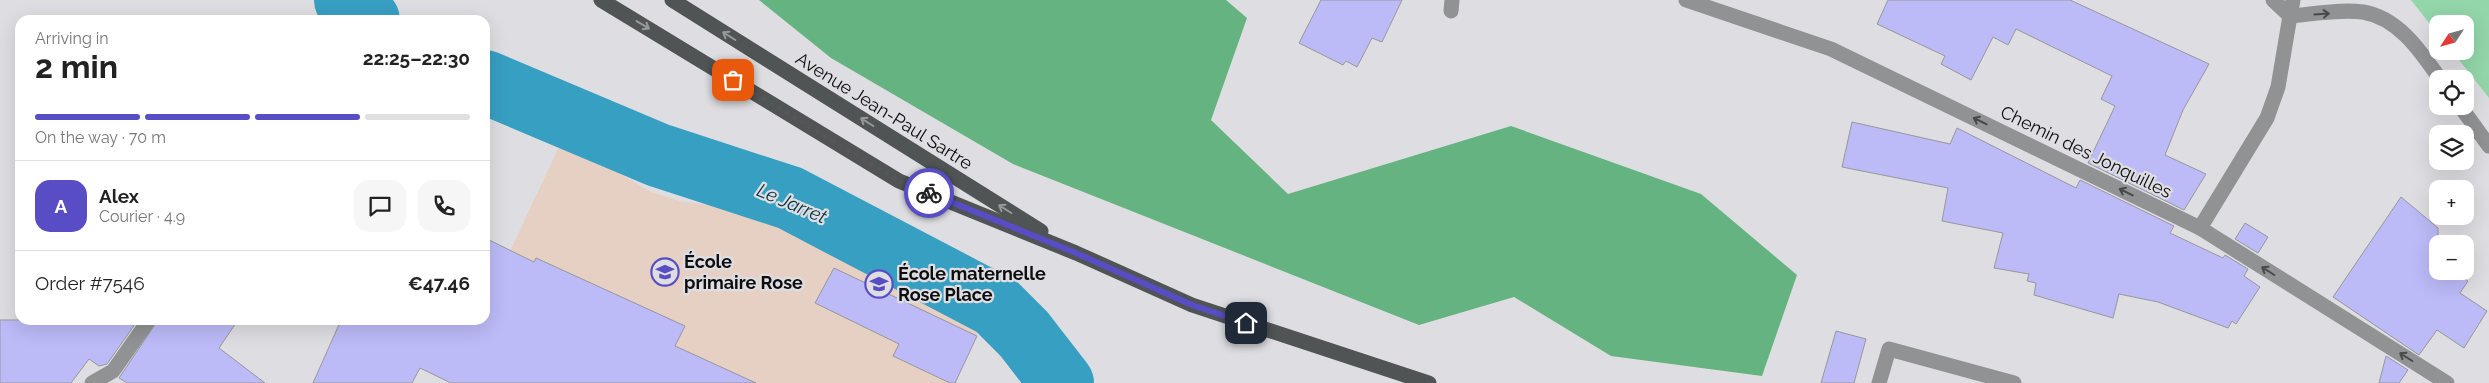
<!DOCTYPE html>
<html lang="en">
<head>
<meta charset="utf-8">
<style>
	body { margin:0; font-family:Raleway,sans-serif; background:#f6f6f6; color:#222; height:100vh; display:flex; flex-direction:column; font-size:19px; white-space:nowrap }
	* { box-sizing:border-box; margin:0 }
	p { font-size:16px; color:#767676 }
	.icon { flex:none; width:28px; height:28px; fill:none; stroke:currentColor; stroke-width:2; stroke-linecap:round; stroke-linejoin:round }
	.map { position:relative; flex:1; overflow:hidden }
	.drawer { position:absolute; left:15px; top:15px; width:475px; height:310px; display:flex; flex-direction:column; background:#fff; border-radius:15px; box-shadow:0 5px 20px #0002 }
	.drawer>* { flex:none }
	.needle { width:32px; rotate:234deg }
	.tools { position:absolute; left:2429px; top:15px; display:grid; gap:10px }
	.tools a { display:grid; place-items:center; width:45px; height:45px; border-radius:10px; background:#fff; box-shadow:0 5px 20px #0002; font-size:25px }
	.pin { position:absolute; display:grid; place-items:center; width:42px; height:42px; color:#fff; margin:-21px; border-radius:10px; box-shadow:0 2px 8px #0006 }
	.courier { position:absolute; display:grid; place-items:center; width:50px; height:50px; margin:-25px; border:4px solid #584dc5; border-radius:50%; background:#fff; color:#222; box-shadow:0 1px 6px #0007 }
	.overview em { font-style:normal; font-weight:700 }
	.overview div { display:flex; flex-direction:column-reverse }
	.overview { display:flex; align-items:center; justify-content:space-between; height:85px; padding:0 20px }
	h1 { font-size:32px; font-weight:700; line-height:38px }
	.bar { display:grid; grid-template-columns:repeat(4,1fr); gap:8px 5px; align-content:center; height:60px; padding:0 20px }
	.bar i { height:6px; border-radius:4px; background:#e0e0e0 }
	.bar .current { background:#584dc5 }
	.bar p { grid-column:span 4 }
	.line { display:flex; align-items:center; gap:12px; padding:0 20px; border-top:1px solid #e0e0e0 }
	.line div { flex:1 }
	.round { display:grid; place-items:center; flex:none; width:52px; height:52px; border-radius:15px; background:#f6f6f6 }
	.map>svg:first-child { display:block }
</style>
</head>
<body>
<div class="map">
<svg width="2489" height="383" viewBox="0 0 2489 383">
	<rect width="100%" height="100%" fill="#dedee2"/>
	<polygon fill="#e5d0c3" points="559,147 590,156 651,192 680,201 796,218 878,252 985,315 955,383 524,383 485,320 485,304"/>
	<polygon fill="#93d6a9" points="2411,0 2489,0 2489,98 2452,51 2465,51 2465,24 2438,24 2437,33"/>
	<polygon fill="#65b381" points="759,0 1226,0 1247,18 1211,120 1288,194 1511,126 1701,194 1797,275 1762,376 1611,356 1514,297 1419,325 1013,164 831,58"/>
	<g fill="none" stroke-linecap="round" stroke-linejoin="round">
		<g stroke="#379fc2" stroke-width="64">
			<polyline points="346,0 368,20"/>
			<polyline points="485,82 658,155 790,198 895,253 996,306 1024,334 1062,383"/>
		</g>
	</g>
	<g fill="#bcbaf7" stroke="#97979b">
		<polygon points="1321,0 1402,0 1382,42 1372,38 1357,67 1346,61 1343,65 1299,43"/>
		<polygon points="1888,0 2070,0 2209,64 2183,110 2165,155 2206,174 2184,210 2088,163 2115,106 2101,99 2112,76 2016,29 2008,45 1993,37 1971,80 1941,64 1945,56 1877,24"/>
		<polygon points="1852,122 1950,144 1957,128 2076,188 2080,180 2174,226 2170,233 2223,258 2225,255 2248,269 2244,276 2260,287 2236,324 2232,321 2228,328 2158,302 2119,294 2113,318 2034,295 2036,283 2027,281 2029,274 1994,268 2003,233 1942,221 1948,188 1842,167"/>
		<polygon points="2401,197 2438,228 2438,271 2453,271 2468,281 2460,293 2487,311 2464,348 2437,330 2419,355 2333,297"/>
		<polygon points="2245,223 2268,237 2258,253 2235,239"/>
		<polygon points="485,238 534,262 536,258 685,326 675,346 756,383 451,383 420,368 412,383 313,383 341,320 485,320"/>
		<polygon points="834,268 977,336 955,383 950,383 893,356 899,344 815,303"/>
		<polygon points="0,320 138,320 107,364 99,366 89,359 71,383 0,383"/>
		<polygon points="158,320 238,320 219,348 265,383 127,383 119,378"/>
		<polygon points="1836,331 1866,339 1854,383 1821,383"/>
		<polygon points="2386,356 2408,370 2399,383 2379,383"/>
	</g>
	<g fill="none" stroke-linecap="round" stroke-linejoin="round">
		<g stroke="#909293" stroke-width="15">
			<path d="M2293 0 2290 16C2313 14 2340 9 2363 12 2399 18 2421 52 2440 79"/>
			<polyline points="1451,11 1452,0"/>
			<polyline points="2460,106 2489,146"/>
			<polyline points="92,383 113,371 149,320"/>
			<polyline points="1879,383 1889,349 2014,383"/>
		</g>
		<g stroke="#909293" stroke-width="15">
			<polyline points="1686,0 1831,49 2200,228 2447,383"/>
			<polyline points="2200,228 2267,118 2278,87 2290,16 2273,0"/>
		</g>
		<g stroke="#505455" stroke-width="15">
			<polyline points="601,0 899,181 1076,253 1192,305 1429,383"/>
			<polyline points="672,0 1041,231"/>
		</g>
	</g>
	<defs><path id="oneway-shaft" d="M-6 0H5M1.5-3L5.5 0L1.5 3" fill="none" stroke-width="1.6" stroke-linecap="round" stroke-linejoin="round" transform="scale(1.25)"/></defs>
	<g stroke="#48494a">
		<use href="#oneway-shaft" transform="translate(2322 14) rotate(-4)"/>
		<use href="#oneway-shaft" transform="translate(1980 121) rotate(-154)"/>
		<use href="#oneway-shaft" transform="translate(2126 192) rotate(-154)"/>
		<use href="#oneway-shaft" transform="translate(2268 271) rotate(-148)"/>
		<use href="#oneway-shaft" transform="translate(2406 357) rotate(-148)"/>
	</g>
	<g stroke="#97999c">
		<use href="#oneway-shaft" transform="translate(643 25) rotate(31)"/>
		<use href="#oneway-shaft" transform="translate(729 36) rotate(-148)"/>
		<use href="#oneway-shaft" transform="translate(867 122) rotate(-148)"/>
		<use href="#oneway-shaft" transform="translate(1005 209) rotate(-148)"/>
	</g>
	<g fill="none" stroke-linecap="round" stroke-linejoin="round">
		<polyline stroke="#565659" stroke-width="5" stroke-dasharray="0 9" points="733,80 899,181 929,193"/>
		<polyline stroke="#584dc5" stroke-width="6" points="929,193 1076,253 1192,305 1246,323"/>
	</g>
	<defs>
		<g id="school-ring" transform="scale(1.4375)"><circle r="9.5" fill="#dedee2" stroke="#584dc5" stroke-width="1.5"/><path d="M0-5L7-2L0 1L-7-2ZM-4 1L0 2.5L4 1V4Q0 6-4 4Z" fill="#584dc5"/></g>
	</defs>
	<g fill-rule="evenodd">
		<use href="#school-ring" x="665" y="272"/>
		<use href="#school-ring" x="879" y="284"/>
	</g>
	<g text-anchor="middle" stroke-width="4.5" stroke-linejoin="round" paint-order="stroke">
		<g font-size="18" fill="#0d0d0f" stroke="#dedee2">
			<text transform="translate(884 111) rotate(32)" y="6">Avenue Jean-Paul Sartre</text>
			<text transform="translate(2086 152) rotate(26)" y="6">Chemin des Jonquilles</text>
		</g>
		<g font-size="18" font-weight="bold" fill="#0d0d0f" stroke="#dedee2" text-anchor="start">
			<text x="684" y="268">École<tspan x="684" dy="21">primaire Rose</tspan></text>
			<text x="898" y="280">École maternelle<tspan x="898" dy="21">Rose Place</tspan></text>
		</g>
		<g font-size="19" font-style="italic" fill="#033342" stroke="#dedee2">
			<text transform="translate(792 203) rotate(23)" y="7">Le Jarret</text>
		</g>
	</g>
</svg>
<div class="tools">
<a><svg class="needle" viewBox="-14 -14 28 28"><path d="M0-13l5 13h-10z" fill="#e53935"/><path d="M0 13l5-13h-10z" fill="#767676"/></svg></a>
<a><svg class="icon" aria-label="locate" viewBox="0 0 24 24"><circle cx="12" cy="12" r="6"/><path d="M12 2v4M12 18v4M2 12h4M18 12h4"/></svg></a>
<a><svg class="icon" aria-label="layers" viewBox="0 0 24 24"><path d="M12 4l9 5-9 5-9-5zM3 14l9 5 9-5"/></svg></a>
<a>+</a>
<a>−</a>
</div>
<div class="pin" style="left:733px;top:80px;background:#ea580c"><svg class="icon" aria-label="bag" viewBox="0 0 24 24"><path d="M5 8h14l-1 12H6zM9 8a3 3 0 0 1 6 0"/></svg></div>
<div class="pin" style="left:1246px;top:323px;background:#1f2937"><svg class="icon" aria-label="home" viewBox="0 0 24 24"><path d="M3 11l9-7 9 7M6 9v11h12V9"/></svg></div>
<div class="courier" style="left:929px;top:193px"><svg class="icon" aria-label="bike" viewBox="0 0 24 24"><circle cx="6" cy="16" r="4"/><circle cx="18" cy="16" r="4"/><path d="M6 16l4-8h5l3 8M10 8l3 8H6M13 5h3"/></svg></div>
<section class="drawer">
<div class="overview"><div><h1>2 min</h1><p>Arriving in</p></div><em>22:25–22:30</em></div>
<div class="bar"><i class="current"></i><i class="current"></i><i class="current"></i><i></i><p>On the way · 70 m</p></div>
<div class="line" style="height:90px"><b class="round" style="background:#584dc5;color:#fff">A</b><div><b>Alex</b><p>Courier · 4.9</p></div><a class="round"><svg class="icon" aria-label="chat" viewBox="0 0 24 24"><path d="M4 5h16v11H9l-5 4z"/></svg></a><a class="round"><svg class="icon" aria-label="phone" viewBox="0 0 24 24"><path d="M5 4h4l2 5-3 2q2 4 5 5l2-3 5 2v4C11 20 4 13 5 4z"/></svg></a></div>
<div class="line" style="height:65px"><div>Order #7546</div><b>€47.46</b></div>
</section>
</div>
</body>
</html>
